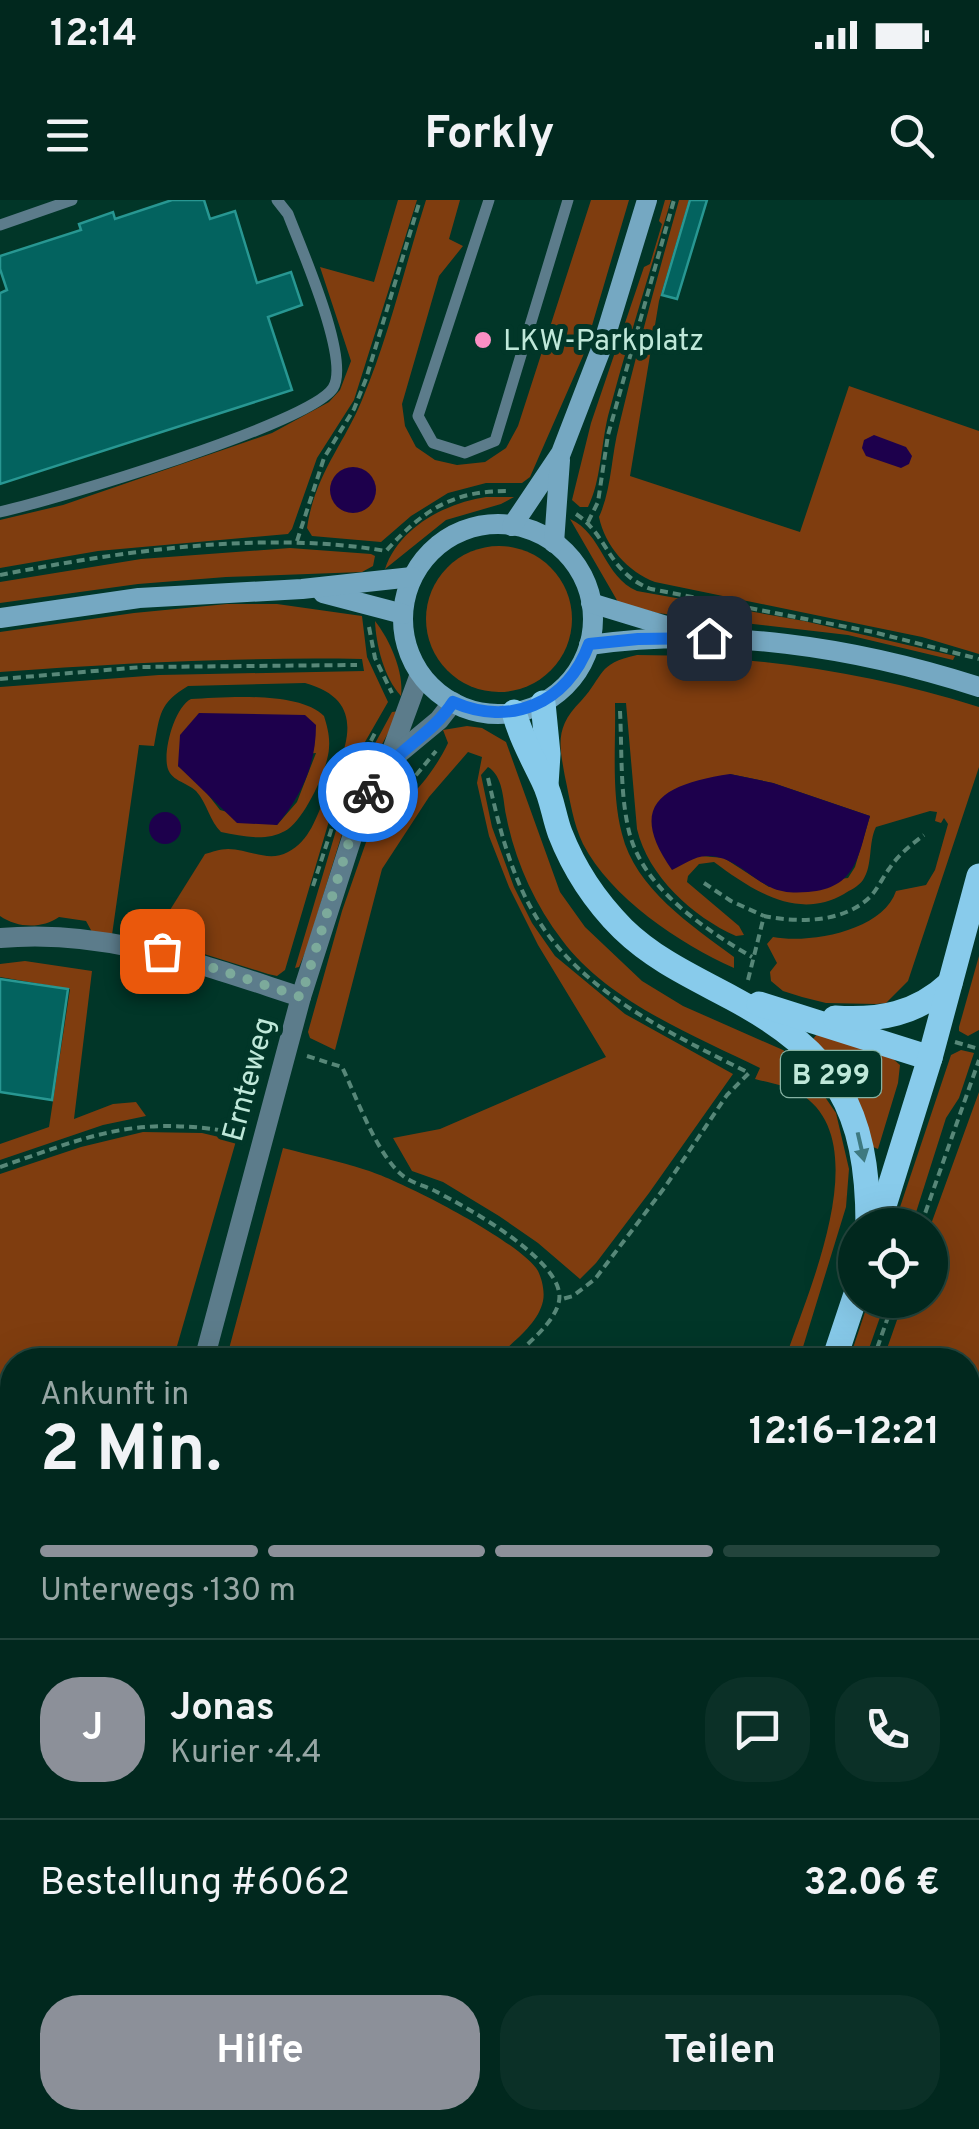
<!DOCTYPE html>
<html lang="de">
<head>
<meta charset="utf-8">
<style>
	body { margin:0; font-family:Overpass,sans-serif; background:#0b3027; color:#f1f3f6; height:100vh; display:flex; flex-direction:column; font-size:38px; white-space:nowrap }
	* { box-sizing:border-box; margin:0 }
	p { font-size:32px; color:#96a6a4 }
	.icon { flex:none; width:55px; height:55px; fill:none; stroke:currentColor; stroke-width:2; stroke-linecap:round; stroke-linejoin:round }
	.map { position:relative; flex:1; overflow:hidden }
	.side { position:absolute; left:0px; top:1148px; width:980px; height:782px; display:flex; flex-direction:column; background:#01281e; border-radius:40px 40px 0 0; box-shadow:0 10px 40px #0002,0 0 0 2px #23443c }
	.side>* { flex:none }
	.tools { position:absolute; left:838px; top:1008px; display:grid; gap:20px }
	.tools a { display:grid; place-items:center; width:110px; height:110px; border-radius:50%; background:#01281e; box-shadow:0 10px 40px #0002,0 0 0 2px #23443c; font-size:50px }
	.pin { position:absolute; display:grid; place-items:center; width:85px; height:85px; color:#fff; margin:-42px; border-radius:20px; box-shadow:0 5px 15px #0006 }
	.courier { position:absolute; display:grid; place-items:center; width:100px; height:100px; margin:-50px; border:8px solid #1a73e8; border-radius:50%; background:#fff; color:#222; box-shadow:0 2px 12px #0007 }
	.head em { font-style:normal; font-weight:700 }
	.head div { display:flex; flex-direction:column-reverse }
	.head { display:flex; align-items:center; justify-content:space-between; height:170px; padding:0 40px }
	h1 { font-size:65px; font-weight:700; line-height:75px }
	.bar { display:grid; grid-template-columns:repeat(4,1fr); gap:15px 10px; align-content:center; height:120px; padding:0 40px }
	.bar i { height:12px; border-radius:8px; background:#23443c }
	.bar .selected { background:#8c9099 }
	.bar p { grid-column:span 4 }
	.line { display:flex; align-items:center; gap:25px; padding:0 40px; border-top:2px solid #23443c }
	.line div { flex:1 }
	.round { display:grid; place-items:center; flex:none; width:105px; height:105px; border-radius:40px; background:#0b3027 }
	.button { display:flex; gap:20px; margin-top:auto; padding:20px 40px }
	.button a { flex:1; height:115px; border-radius:40px; background:#8c9099; color:#fff; font-size:40px; font-weight:700; line-height:115px; text-align:center }
	.button a+a { background:#0b3027; color:#f1f3f6 }
	.status { display:flex; justify-content:space-between; align-items:center; height:70px; padding:0 50px; background:#01281e; direction:ltr }
	.status svg { height:28px; fill:currentColor }
	header { display:flex; justify-content:space-between; align-items:center; height:130px; padding:0 40px; background:#01281e; font-size:45px; font-weight:700 }
	.map>svg:first-child { display:block }
</style>
</head>
<body>
<div class="status"><b>12:14</b><svg viewBox="0 0 49 12"><path d="M0 12V9h3v3zM5 12V6h3v6zM10 12V3h3v9zM15 12V0h3v12zM26 1h20v11H26zM47 4h2v5h-2z"/></svg></div>
<header><svg class="icon" aria-label="menu" viewBox="0 0 24 24"><path d="M4 6h16M4 12h16M4 18h16"/></svg>Forkly<svg class="icon" aria-label="search" viewBox="0 0 24 24"><circle cx="10" cy="10" r="6"/><path d="M15 15l6 6"/></svg></header>
<div class="map">
<svg width="979" height="1929" viewBox="0 0 979 1929">
	<rect width="100%" height="100%" fill="#013628"/>
	<g fill="#7f3d0f" fill-rule="evenodd">
		<polygon points="398,0 417,0 354,200 317,258 292,329 288,334 98,351 0,368 0,320 63,305 272,233 329,202 340,190 351,161 320,67 374,82"/>
		<path d="M426 0H460L449 39 463 46 439 76 402 204 405 226 416 247 435 260 457 265 485 262 506 248 518 226 591 0H629L583 156 530 277 522 283H486L448 293 411 316 381 342 312 336 307 328C315 274 343 246 362 200 389 136 405 66 426 0Z"/>
		<path d="M665 0H671C650 72 627 144 608 216 601 245 601 281 588 307H580L572 300 591 223 644 67 650 64 662 24 659 21Z"/>
		<path d="M679 0H689L659 101 630 276 800 332 849 186 979 231V454L922 437 655 382C628 372 605 346 599 317 612 288 611 256 619 226 637 150 658 75 679 0Z"/>
		<path d="M486 297H514L501 304 446 320 385 369C399 327 446 303 486 297Z"/>
		<path d="M570 319C602 333 604 377 637 391L804 421 955 456 953 460 848 435 657 413 618 402Z"/>
		<circle cx="499" cy="419" r="73"/>
		<polygon points="290,348 371,354 375,356 373,366 362,372 226,377 138,384 0,403 0,382 141,359"/>
		<path d="M227 404H277L362 416 367 457 388 502 346 575 329 621 285 770 277 776 268 774 169 743 163 733 190 741 197 720 170 710 205 654C212 652 220 649 228 649 249 649 268 663 288 652 310 641 316 617 326 595 346 550 370 501 305 483L188 486C159 503 160 515 154 546L139 545 112 735 92 732 86 721 59 717C42 729 17 728 0 716V487L159 475 364 471 362 459C241 457 121 463 0 472V432L134 413Z"/>
		<path d="M375 421C390 440 404 472 401 496 384 478 376 445 375 421Z"/>
		<path d="M637 455C751 455 870 472 979 507V567L908 781 886 803 876 804 826 803 802 797 783 791 771 781 770 772 777 763 767 744 773 737C809 744 883 731 896 691L926 685 935 670 948 624 944 618 941 623 935 621 937 612 930 611 876 627C868 643 873 665 863 680 858 687 850 690 844 694 797 721 752 690 714 662L699 664 688 676 687 682 739 726 744 735 736 736C693 717 648 676 637 629L626 503H615C616 545 611 593 622 634 635 688 692 726 734 757V768C680 744 610 697 583 644 573 623 570 600 565 577 559 544 555 527 581 501 605 475 596 464 637 455ZM730 574 773 583 870 616 855 667 848 678 769 687 724 658 701 656Z"/>
		<path d="M191 499C226 497 299 491 324 516 327 526 330 536 329 548 328 569 304 621 285 631 265 642 242 636 221 632 210 622 207 603 196 591 187 582 169 581 167 565 164 547 175 507 191 499ZM316 553 297 602 277 625 220 610 202 587 178 566Z"/>
		<polygon points="400,511 353,598 307,748 299,767 295,768 346,597 392,512"/>
		<path d="M467 526 482 528 506 542 560 692 585 727 642 781 683 806 783 850 805 868 836 913 849 969 846 1007 799 1160H785C806 1095 879 940 799 893 786 885 769 883 755 879L760 868C695 836 607 801 562 740 534 703 515 661 506 615 503 599 503 576 488 567L481 575 492 627 514 687 532 723 555 756 625 814 733 874 649 993 596 1063 580 1079 538 1043 499 1016 443 982 412 971 393 938 440 929 606 857 538 745 509 687 489 636 477 583 482 557 468 552 429 597 382 669 335 850 310 838 308 832 342 711 371 628C380 612 390 613 403 603 420 589 439 563 448 543L443 530Z"/>
		<polygon points="979,756 979,830 968,836 959,831 959,827"/>
		<polygon points="25,761 92,771 74,919 113,904 136,902 146,916 103,925 0,960 0,944 49,927 70,789 0,777 0,764"/>
		<path d="M817 834 892 858 900 865 898 883 878 949 873 947C864 903 845 871 813 839Z"/>
		<polygon points="961,850 974,853 959,898 946,918 912,1025 894,1025 951,855"/>
		<polygon points="979,892 979,1529 968,1565 968,1160 883,1160 904,1100 930,1100 930,1027"/>
		<polygon points="143,932 202,933 236,941 173,1160 12,1160 12,1211 0,1174 0,974 81,947"/>
		<path d="M283 948C310 955 339 961 366 970 400 980 521 1042 538 1071 542 1079 545 1092 543 1101 538 1125 510 1144 494 1160H226Z"/>
		<polygon points="869,1100 886,1100 865,1160 849,1160"/>
		<polygon points="12,1434 12,1667 0,1697 0,1438"/>
		<polygon points="979,1677 979,1929 896,1929 900,1918 968,1918 968,1712"/>
		<polygon points="643,1918 852,1918 848,1929 640,1929"/>
	</g>
	<g fill="#1d004c">
		<polygon points="874,235 906,247 912,256 909,264 901,268 866,256 862,248 864,240"/>
		<circle cx="353" cy="290" r="23"/>
		<path d="M199 513 305 515 316 525C316 564 302 595 277 625L237 623 178 566 180 535Z"/>
		<path d="M730 574 773 583 870 616C858 656 857 688 808 692 795 693 782 693 770 687 749 677 733 656 708 656 696 655 683 665 672 670 625 603 665 584 730 574Z"/>
		<circle cx="165" cy="628" r="16"/>
		<polygon points="979,1529 979,1677 968,1712 968,1565"/>
	</g>
	<g fill="#03635f" stroke="#289792" stroke-width="2.5">
		<polygon points="172,0 204,0 210,19 235,11 257,83 291,72 302,105 268,117 292,190 0,284 0,93 7,90 0,69 0,56 81,30 79,24 113,12 115,19"/>
		<polygon points="690,0 707,0 677,99 662,95"/>
		<polygon points="0,779 68,789 52,900 0,892"/>
	</g>
	<g fill="none" stroke-linecap="round" stroke-linejoin="round">
		<g stroke="#578778" stroke-width="4" stroke-dasharray="8 5" stroke-linecap="butt">
			<path d="M576 314C609 336 608 373 651 389L873 432 979 459"/>
			<polyline points="588,322 598,302 608,235 674,0"/>
			<polyline points="297,341 324,258 354,209 366,179 420,0"/>
			<path d="M0 375C123 351 263 330 386 351 424 309 454 290 511 291"/>
			<polyline points="369,427 375,458 392,493"/>
			<polyline points="0,479 142,467 357,465"/>
			<path d="M620 511C622 549 620 590 628 627 640 687 703 728 752 757"/>
			<path d="M488 578C499 626 510 673 535 715 581 793 672 834 749 873L727 895 665 987 595 1079 573 1096 559 1100"/>
			<polyline points="347,587 375,533"/>
			<polyline points="389,603 398,597 436,551"/>
			<polyline points="704,683 731,701 764,716"/>
			<polyline points="313,686 338,609"/>
			<path d="M748 780 764 716C799 723 844 723 871 696 878 688 883 677 889 669 898 655 911 645 924 635"/>
			<polyline points="955,842 979,849"/>
			<path d="M307 856 342 867C357 898 376 953 402 975 411 983 426 986 437 992 466 1007 567 1062 559 1101 555 1123 526 1145 510 1160"/>
			<path d="M0 967C87 937 132 916 226 931"/>
			<polyline points="921,1025 979,860"/>
			<polyline points="873,1160 894,1100"/>
			<polyline points="0,1205 12,1240"/>
			<polyline points="968,1347 979,1319"/>
			<polyline points="968,1537 979,1502"/>
			<polyline points="968,1754 979,1718"/>
			<polyline points="43,1929 47,1918"/>
			<polyline points="630,1929 634,1918"/>
			<polyline points="773,1929 776,1918"/>
			<polyline points="839,1929 843,1918"/>
			<polyline points="910,1929 914,1918"/>
		</g>
		<g stroke="#5c7c8b" stroke-width="11">
			<polyline points="489,0 418,216 433,243 465,253 495,241 568,0"/>
			<polyline points="0,25 72,0"/>
			<path d="M0 312C53 300 310 224 333 188 351 160 300 46 288 14L277 0"/>
		</g>
		<g stroke="#5c7c8b" stroke-width="20">
			<polyline points="390,556 420,474"/>
			<path d="M0 738C106 728 202 765 301 797"/>
			<polyline points="204,1160 301,797 363,603 386,564 439,520 453,502"/>
			<polyline points="0,1862 12,1819"/>
		</g>
		<g stroke="#75a8c2" stroke-width="20">
			<circle cx="498" cy="419" r="95"/>
			<polyline points="512,326 561,253 603,144 647,0"/>
			<polyline points="554,343 560,260"/>
			<polyline points="323,393 403,414"/>
			<polyline points="591,403 683,431"/>
			<polyline points="0,418 139,398 302,389 412,377"/>
			<path d="M589 445C719 426 855 447 979 487"/>
		</g>
		<g stroke="#88cbeb" stroke-width="25">
			<polyline points="543,503 548,554 546,585"/>
			<path d="M514 512C521 538 533 559 544 582 552 598 554 617 560 633 574 669 596 702 623 729 655 760 693 777 732 798 835 853 868 909 868 1025"/>
			<polyline points="759,804 930,858"/>
			<path d="M835 818C879 821 917 814 950 783"/>
			<polyline points="878,1025 930,858 979,676"/>
			<polyline points="834,1160 855,1097"/>
			<polyline points="586,1929 590,1918"/>
		</g>
	</g>
	<defs><path id="oneway-solid" d="M-6-.8H1V-3.2L6.5 0L1 3.2V.8H-6Z" transform="scale(2.5)"/></defs>
	<use fill="#3e7980" href="#oneway-solid" transform="translate(861 947) rotate(77)"/>
	<g fill="none" stroke-linecap="round" stroke-linejoin="round">
		<polyline stroke="#7caa9b" stroke-width="10" stroke-dasharray="0 18" points="162,751 301,797 354,626 368,592"/>
		<path stroke="#1a73e8" stroke-width="12" d="M368 592C388 554 430 538 453 502 510 527 567 504 589 444L638 439 709 438"/>
	</g>
	<circle fill="#fb8fc4" stroke="#013628" stroke-width="4" cx="483" cy="140" r="10"/>
	<g text-anchor="middle" stroke-width="10" stroke-linejoin="round" paint-order="stroke">
		<rect fill="#013628" stroke="#86b3a4" stroke-width="2.5" x="781" y="851" width="100" height="46" rx="8"/>
		<g font-size="28" font-weight="bold" fill="#bfe8d9">
			<text x="831" y="884">B 299</text>
		</g>
		<g font-size="30" fill="#bfe8d9" stroke="#013628" text-anchor="start">
			<text x="503" y="150">LKW-Parkplatz</text>
		</g>
		<g font-size="30" fill="#bfe8d9" stroke="#013628">
			<text transform="translate(248 879) rotate(-75)" y="10">Ernteweg</text>
		</g>
	</g>
</svg>
<div class="tools">
<a><svg class="icon" aria-label="locate" viewBox="0 0 24 24"><circle cx="12" cy="12" r="6"/><path d="M12 2v4M12 18v4M2 12h4M18 12h4"/></svg></a>
</div>
<div class="pin" style="left:162px;top:751px;background:#ea580c"><svg class="icon" aria-label="bag" viewBox="0 0 24 24"><path d="M5 8h14l-1 12H6zM9 8a3 3 0 0 1 6 0"/></svg></div>
<div class="pin" style="left:709px;top:438px;background:#1f2937"><svg class="icon" aria-label="home" viewBox="0 0 24 24"><path d="M3 11l9-7 9 7M6 9v11h12V9"/></svg></div>
<div class="courier" style="left:368px;top:592px"><svg class="icon" aria-label="bike" viewBox="0 0 24 24"><circle cx="6" cy="16" r="4"/><circle cx="18" cy="16" r="4"/><path d="M6 16l4-8h5l3 8M10 8l3 8H6M13 5h3"/></svg></div>
<section class="side">
<div class="head"><div><h1>2 Min.</h1><p>Ankunft in</p></div><em>12:16–12:21</em></div>
<div class="bar"><i class="selected"></i><i class="selected"></i><i class="selected"></i><i></i><p>Unterwegs · 130 m</p></div>
<div class="line" style="height:180px"><b class="round" style="background:#8c9099;color:#fff">J</b><div><b>Jonas</b><p>Kurier · 4.4</p></div><a class="round"><svg class="icon" aria-label="chat" viewBox="0 0 24 24"><path d="M4 5h16v11H9l-5 4z"/></svg></a><a class="round"><svg class="icon" aria-label="phone" viewBox="0 0 24 24"><path d="M5 4h4l2 5-3 2q2 4 5 5l2-3 5 2v4C11 20 4 13 5 4z"/></svg></a></div>
<div class="line" style="height:130px"><div>Bestellung #6062</div><b>32.06 €</b></div>
<div class="button"><a>Hilfe</a><a>Teilen</a></div>
</section>
</div>
</body>
</html>
